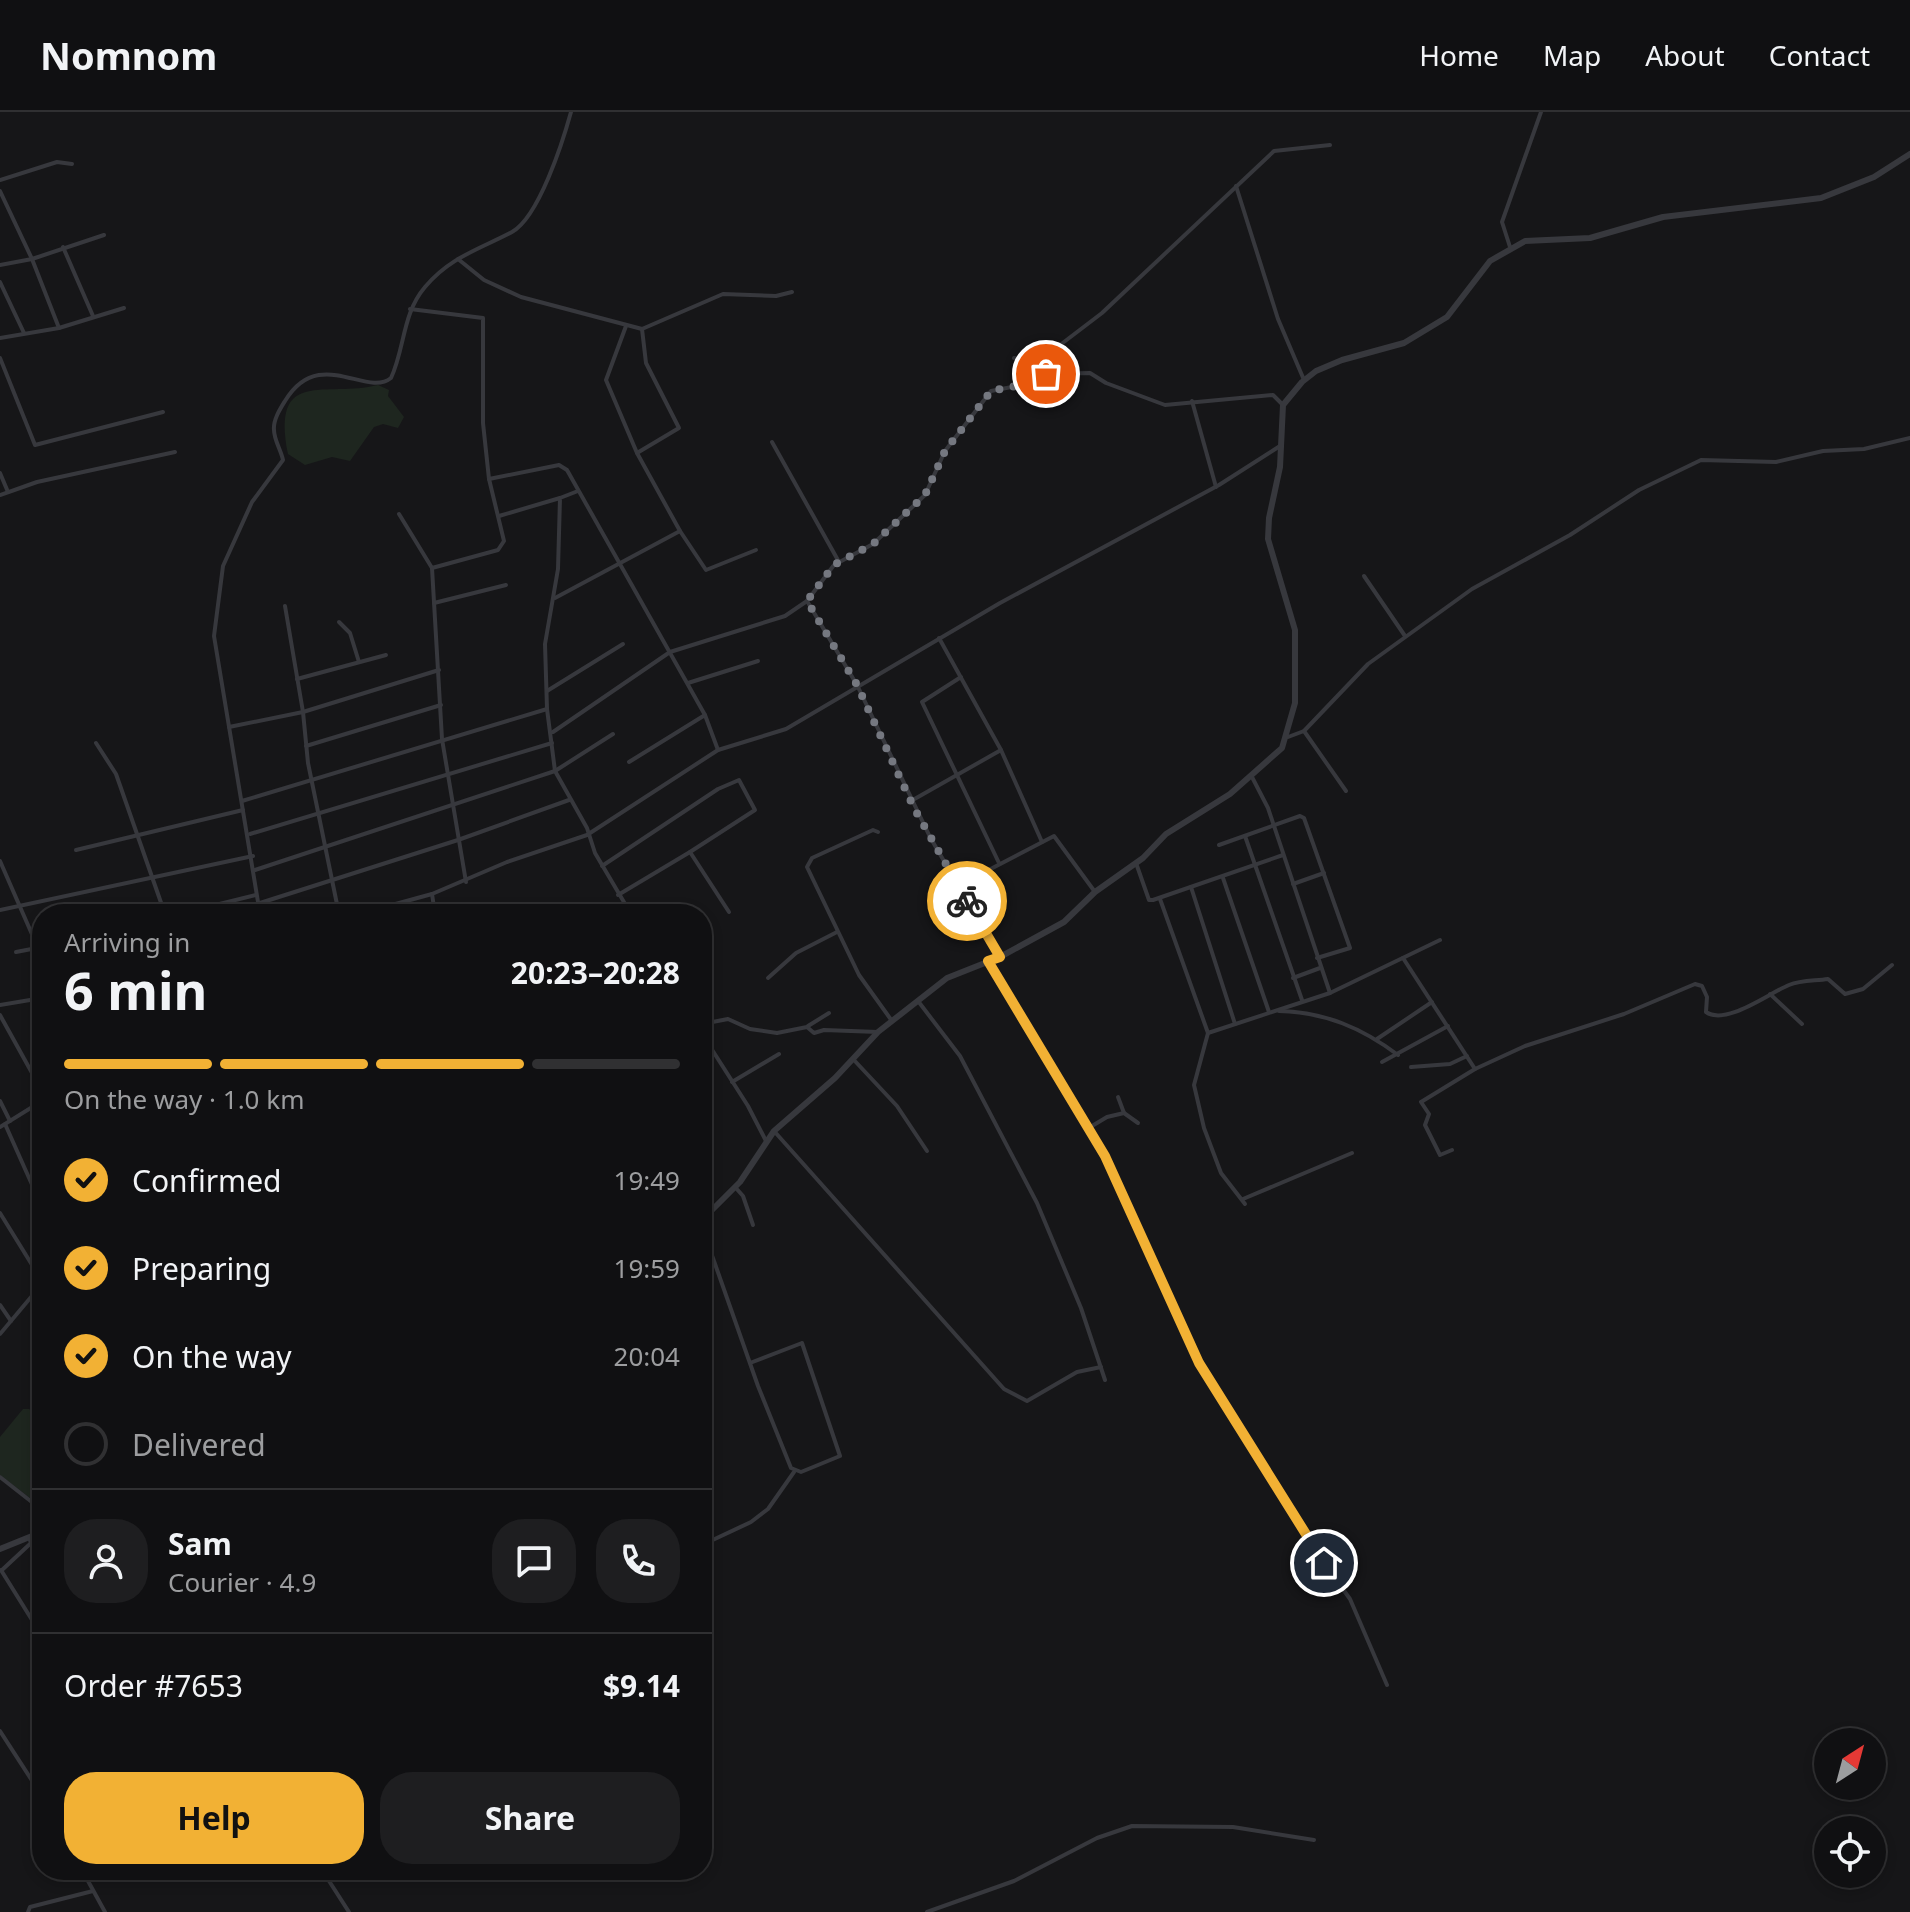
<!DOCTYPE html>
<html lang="en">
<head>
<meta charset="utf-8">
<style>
	body { margin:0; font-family:"Noto Sans",sans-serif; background:#1e1e20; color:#f1f3f6; height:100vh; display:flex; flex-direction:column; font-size:30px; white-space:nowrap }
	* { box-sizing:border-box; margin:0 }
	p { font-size:26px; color:#9c9d9f }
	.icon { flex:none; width:44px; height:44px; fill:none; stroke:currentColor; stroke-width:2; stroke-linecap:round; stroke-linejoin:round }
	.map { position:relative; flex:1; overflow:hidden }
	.panel { position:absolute; left:32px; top:792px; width:680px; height:976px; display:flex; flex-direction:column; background:#101012; border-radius:32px; box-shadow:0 4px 12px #0003,0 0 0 2px #303032 }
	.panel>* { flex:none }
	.needle { width:52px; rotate:36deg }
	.fabs { position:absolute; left:1814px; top:1616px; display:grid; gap:16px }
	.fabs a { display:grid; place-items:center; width:72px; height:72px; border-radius:50%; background:#101012; box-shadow:0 4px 12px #0003,0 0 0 2px #303032; font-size:40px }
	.pin { position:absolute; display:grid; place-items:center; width:68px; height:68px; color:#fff; margin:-34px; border:4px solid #fff; border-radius:50%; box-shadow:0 2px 8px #0007 }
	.courier { position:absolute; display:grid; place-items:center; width:80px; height:80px; margin:-40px; border:6px solid #f2b134; border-radius:50%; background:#fff; color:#222; box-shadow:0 2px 10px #0007 }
	.summary em { font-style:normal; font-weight:700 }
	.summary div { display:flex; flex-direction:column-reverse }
	.summary { display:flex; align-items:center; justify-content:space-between; height:136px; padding:0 32px }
	h1 { font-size:52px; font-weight:700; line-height:60px }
	.bar { display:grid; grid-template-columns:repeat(4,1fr); gap:12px 8px; align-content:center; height:96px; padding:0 32px }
	.bar i { height:10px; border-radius:6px; background:#303032 }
	.bar .selected { background:#f2b134 }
	.bar p { grid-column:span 4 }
	.line { display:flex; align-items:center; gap:20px; padding:0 32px; border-top:2px solid #303032 }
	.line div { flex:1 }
	.round { display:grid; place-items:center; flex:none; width:84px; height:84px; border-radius:32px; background:#1e1e20 }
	ol { padding:0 32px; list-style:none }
	li { display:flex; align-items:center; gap:24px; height:88px }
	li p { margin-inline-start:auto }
	li .icon { padding:8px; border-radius:50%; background:#f2b134; color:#111; stroke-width:4 }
	li:last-child { color:#9c9d9f }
	li i { width:44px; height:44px; border:4px solid #303032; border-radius:50% }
	.cta { display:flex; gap:16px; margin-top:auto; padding:16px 32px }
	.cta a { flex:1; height:92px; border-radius:32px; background:#f2b134; color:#111; font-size:32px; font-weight:700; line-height:92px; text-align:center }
	.cta a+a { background:#1e1e20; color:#f1f3f6 }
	header { display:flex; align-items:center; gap:48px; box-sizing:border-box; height:112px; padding:0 40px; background:#101012; border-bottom:2px solid #303032 }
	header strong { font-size:38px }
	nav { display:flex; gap:44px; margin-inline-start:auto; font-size:28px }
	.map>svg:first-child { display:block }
</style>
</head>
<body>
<header>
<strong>Nomnom</strong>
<nav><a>Home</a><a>Map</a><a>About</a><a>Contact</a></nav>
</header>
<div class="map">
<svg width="1910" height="1800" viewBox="0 0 1910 1800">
	<rect width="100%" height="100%" fill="#161618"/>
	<g fill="#1e261f">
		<path d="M378 273 389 278 388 284 404 305 398 316 383 312 374 315 350 349 332 345 305 353 288 342C271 255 325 286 378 273Z"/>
		<polygon points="23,1297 29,1297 42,1306 42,1354 34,1366 42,1377 34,1389 0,1363 0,1325"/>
	</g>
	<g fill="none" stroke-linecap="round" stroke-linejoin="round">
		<g stroke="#37383d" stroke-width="4">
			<polyline points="0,68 57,50 72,52"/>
			<polyline points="1236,74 1278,207 1304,268"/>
			<polyline points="0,79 32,147 59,216"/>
			<polyline points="63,135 93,204"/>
			<polyline points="1510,135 1502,110 1541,0"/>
			<polyline points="458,147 484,168 521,185 642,217 723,182 776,184 792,180"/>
			<polyline points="0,153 32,147 104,123"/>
			<polyline points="0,170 24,221"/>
			<polyline points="410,197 483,206 483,311 489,367 504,429 498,438 432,456"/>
			<polyline points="626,214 606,268 637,341 680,419"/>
			<polyline points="0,226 59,216 124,196"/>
			<polyline points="0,246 35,333 163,300"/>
			<polyline points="1014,246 1039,249 1061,261"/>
			<polyline points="1039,249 1102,201 1274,39 1330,33"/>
			<polyline points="1192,289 1216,375"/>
			<polyline points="772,330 839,450"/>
			<polyline points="637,341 679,316 646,251 642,217"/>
			<polyline points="0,361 8,380"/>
			<polyline points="489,367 559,353 567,358 705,603 718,638"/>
			<polyline points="578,379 560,386 558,457 545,532 547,597 555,659 587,716 595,741 631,802"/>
			<polyline points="0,383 37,370 175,340"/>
			<polyline points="399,402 432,456 442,627 466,770"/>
			<polyline points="499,404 560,386"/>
			<polyline points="1364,464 1405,524"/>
			<polyline points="555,486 680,419 706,458 756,438"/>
			<polyline points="434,491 506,473"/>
			<polyline points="285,494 303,600 308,651 339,802"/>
			<polyline points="339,510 350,521 359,550"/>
			<polyline points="939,526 1001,638 1042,730"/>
			<polyline points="961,565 922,590 999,751"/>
			<polyline points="297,567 386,543"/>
			<polyline points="688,571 758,549"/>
			<polyline points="547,579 623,532"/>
			<polyline points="229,615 303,600 439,558"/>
			<polyline points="1304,619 1346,679"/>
			<polyline points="553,620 670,540 785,504 807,489"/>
			<polyline points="1288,625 1304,619 1368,552 1472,477 1570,423 1639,378 1701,348 1776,350 1823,339 1864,337 1910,326"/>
			<polyline points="96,631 116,662 165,802"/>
			<polyline points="306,634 441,593"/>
			<polyline points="629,650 705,603"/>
			<polyline points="1252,665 1268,696 1330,881"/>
			<polyline points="242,689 547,597"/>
			<polyline points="911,689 1001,638"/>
			<polyline points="878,720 873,718 812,746 807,755 859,863 892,909"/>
			<polyline points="250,722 552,631"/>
			<polyline points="1245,724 1302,888"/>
			<polyline points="1219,733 1300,704 1304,706 1350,836 1317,846"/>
			<polyline points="76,738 243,698"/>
			<polyline points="0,749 38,836"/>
			<polyline points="1136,751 1149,788 1153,788 1283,743"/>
			<polyline points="602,754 718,677 739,668 755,698 690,740"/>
			<polyline points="255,758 555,659 613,622"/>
			<polyline points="1223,766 1269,900"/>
			<polyline points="1293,772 1324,761"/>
			<polyline points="958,774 1054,724 1095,780"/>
			<polyline points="1191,775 1235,912"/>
			<polyline points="432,782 435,802"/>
			<polyline points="618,783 690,740 729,800"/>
			<polyline points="1160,787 1208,921 1330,881 1440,828"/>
			<polyline points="260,791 458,728 569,688"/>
			<polyline points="0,798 253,744"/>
			<polyline points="569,801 569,802"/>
			<polyline points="179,802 256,783"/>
			<path d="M260 802 214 524 223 454 252 390 283 348C281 338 274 328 274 318 273 308 280 297 285 289 319 233 366 286 391 266 405 236 402 202 425 175 450 145 480 137 512 120 539 105 563 29 571 0"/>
			<polyline points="359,802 432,782 507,750 587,723 718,638 786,617 1000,491 1219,373 1280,334"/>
			<polyline points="611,802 625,792"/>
			<polyline points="16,840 42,835"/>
			<polyline points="999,844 930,725 857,573 807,489 834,453 873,432 925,383 945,339 991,279 1037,270 1046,262 1090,261 1106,271 1165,293 1273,283 1283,293"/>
			<polyline points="1403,846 1475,957"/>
			<polyline points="988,849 1105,1044 1199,1251 1311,1433 1350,1487 1387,1573"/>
			<polyline points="768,866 796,841 837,820"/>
			<polyline points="1293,866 1320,856"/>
			<polyline points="1770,882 1802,912"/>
			<polyline points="918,889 960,944 1037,1091 1081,1196 1105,1268"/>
			<polyline points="0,893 42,886"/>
			<path d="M1279 899C1325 900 1362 916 1398 943"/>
			<polyline points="0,903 42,979"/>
			<polyline points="702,912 728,907 750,917 777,921 807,915 814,921 824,918 878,920"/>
			<polyline points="808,914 829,901"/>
			<polyline points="1208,921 1194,973 1204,1016 1221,1061 1245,1092"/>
			<polyline points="702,922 748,994 766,1029"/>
			<polyline points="1377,927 1432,890"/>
			<polyline points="853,947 897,994 927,1039"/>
			<polyline points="1382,950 1448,914"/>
			<polyline points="1411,955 1450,952 1467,944"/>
			<polyline points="732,970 779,942"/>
			<polyline points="1118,985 1124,1001"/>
			<polyline points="0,989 10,1009"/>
			<polyline points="5,1012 42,1095"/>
			<polyline points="0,1015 42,989"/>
			<polyline points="1087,1017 1107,1005 1124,1001 1138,1011"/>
			<polyline points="774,1019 1004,1277 1027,1289 1077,1260 1101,1255"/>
			<path d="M1452 1038 1440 1043 1425 1013 1429 1002 1421 990 1475 957 1525 934 1624 902 1695 872 1702 874 1707 885 1706 900C1726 914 1769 881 1789 873 1801 868 1815 869 1828 867L1845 882 1863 877 1892 853"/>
			<polyline points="735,1075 743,1084 753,1113"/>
			<polyline points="1243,1087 1352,1041"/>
			<polyline points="0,1101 42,1169"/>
			<polyline points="702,1115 758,1274 791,1356 801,1360 840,1344 802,1231 750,1251"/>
			<polyline points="0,1193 11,1209"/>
			<polyline points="0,1222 42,1172"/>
			<polyline points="0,1365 42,1398"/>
			<polyline points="31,1431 42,1444"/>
			<polyline points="702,1433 751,1410 768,1397 794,1360"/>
			<polyline points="1,1458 42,1524"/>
			<polyline points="2,1458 31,1431 29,1425"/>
			<polyline points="702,1583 708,1606"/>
			<polyline points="0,1619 42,1684"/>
			<polyline points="82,1758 105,1800"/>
			<polyline points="322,1758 349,1800"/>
			<polyline points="28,1800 30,1795 93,1779"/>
			<polyline points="927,1800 1014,1769 1097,1726 1132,1714 1233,1715 1314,1728"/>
		</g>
		<g stroke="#37383d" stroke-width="6">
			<polyline points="702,1108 740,1070 774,1019 835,966 878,920 947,866 1000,845 1064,810 1095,780 1143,746 1166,722 1230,682 1282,636 1295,591 1295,518 1268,427 1269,406 1280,355 1283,293 1302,270 1316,259 1342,248 1404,231 1447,205 1490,149 1525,129 1590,126 1663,105 1821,86 1874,65 1910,42"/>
			<polyline points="0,1437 42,1420"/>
		</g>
	</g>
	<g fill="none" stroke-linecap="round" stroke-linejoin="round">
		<polyline stroke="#757880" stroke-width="8" stroke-dasharray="0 14.4" points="967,789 914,696 857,573 807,489 834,453 873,432 925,383 945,339 991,279 1037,270 1046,262"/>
		<polyline stroke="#f2b134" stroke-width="10" points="967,789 1000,845 988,849 1105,1044 1199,1251 1324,1451"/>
	</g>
</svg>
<div class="fabs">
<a><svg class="needle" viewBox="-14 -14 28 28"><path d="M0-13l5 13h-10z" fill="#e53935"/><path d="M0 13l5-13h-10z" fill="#9c9d9f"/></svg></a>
<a><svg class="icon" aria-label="locate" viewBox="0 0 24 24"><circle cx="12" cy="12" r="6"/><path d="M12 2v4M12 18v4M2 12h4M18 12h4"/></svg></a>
</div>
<div class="pin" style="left:1046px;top:262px;background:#ea580c"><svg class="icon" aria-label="bag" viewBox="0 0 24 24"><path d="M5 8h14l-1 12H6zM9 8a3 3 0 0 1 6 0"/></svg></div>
<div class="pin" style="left:1324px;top:1451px;background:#1f2937"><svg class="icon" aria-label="home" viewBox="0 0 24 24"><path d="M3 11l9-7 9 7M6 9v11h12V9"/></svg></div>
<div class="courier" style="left:967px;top:789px"><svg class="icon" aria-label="bike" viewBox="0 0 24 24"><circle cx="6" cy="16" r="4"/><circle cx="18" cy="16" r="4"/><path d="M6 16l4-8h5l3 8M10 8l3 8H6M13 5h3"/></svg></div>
<section class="panel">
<div class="summary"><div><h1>6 min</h1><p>Arriving in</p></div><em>20:23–20:28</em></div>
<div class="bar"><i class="selected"></i><i class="selected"></i><i class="selected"></i><i></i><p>On the way · 1.0 km</p></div>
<ol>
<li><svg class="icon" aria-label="check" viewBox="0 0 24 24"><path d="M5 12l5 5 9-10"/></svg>Confirmed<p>19:49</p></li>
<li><svg class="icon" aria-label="check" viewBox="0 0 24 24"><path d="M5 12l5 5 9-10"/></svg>Preparing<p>19:59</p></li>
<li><svg class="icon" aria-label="check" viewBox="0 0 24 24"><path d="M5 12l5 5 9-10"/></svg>On the way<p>20:04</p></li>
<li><i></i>Delivered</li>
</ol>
<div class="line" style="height:144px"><a class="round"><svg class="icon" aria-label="person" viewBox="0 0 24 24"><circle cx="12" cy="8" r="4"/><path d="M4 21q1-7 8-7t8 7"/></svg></a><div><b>Sam</b><p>Courier · 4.9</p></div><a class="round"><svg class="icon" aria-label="chat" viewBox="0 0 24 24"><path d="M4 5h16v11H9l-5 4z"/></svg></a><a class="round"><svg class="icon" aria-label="phone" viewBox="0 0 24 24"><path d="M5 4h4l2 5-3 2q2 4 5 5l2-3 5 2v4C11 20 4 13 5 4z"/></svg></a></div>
<div class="line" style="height:104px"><div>Order #7653</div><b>$9.14</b></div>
<div class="cta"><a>Help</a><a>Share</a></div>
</section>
</div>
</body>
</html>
